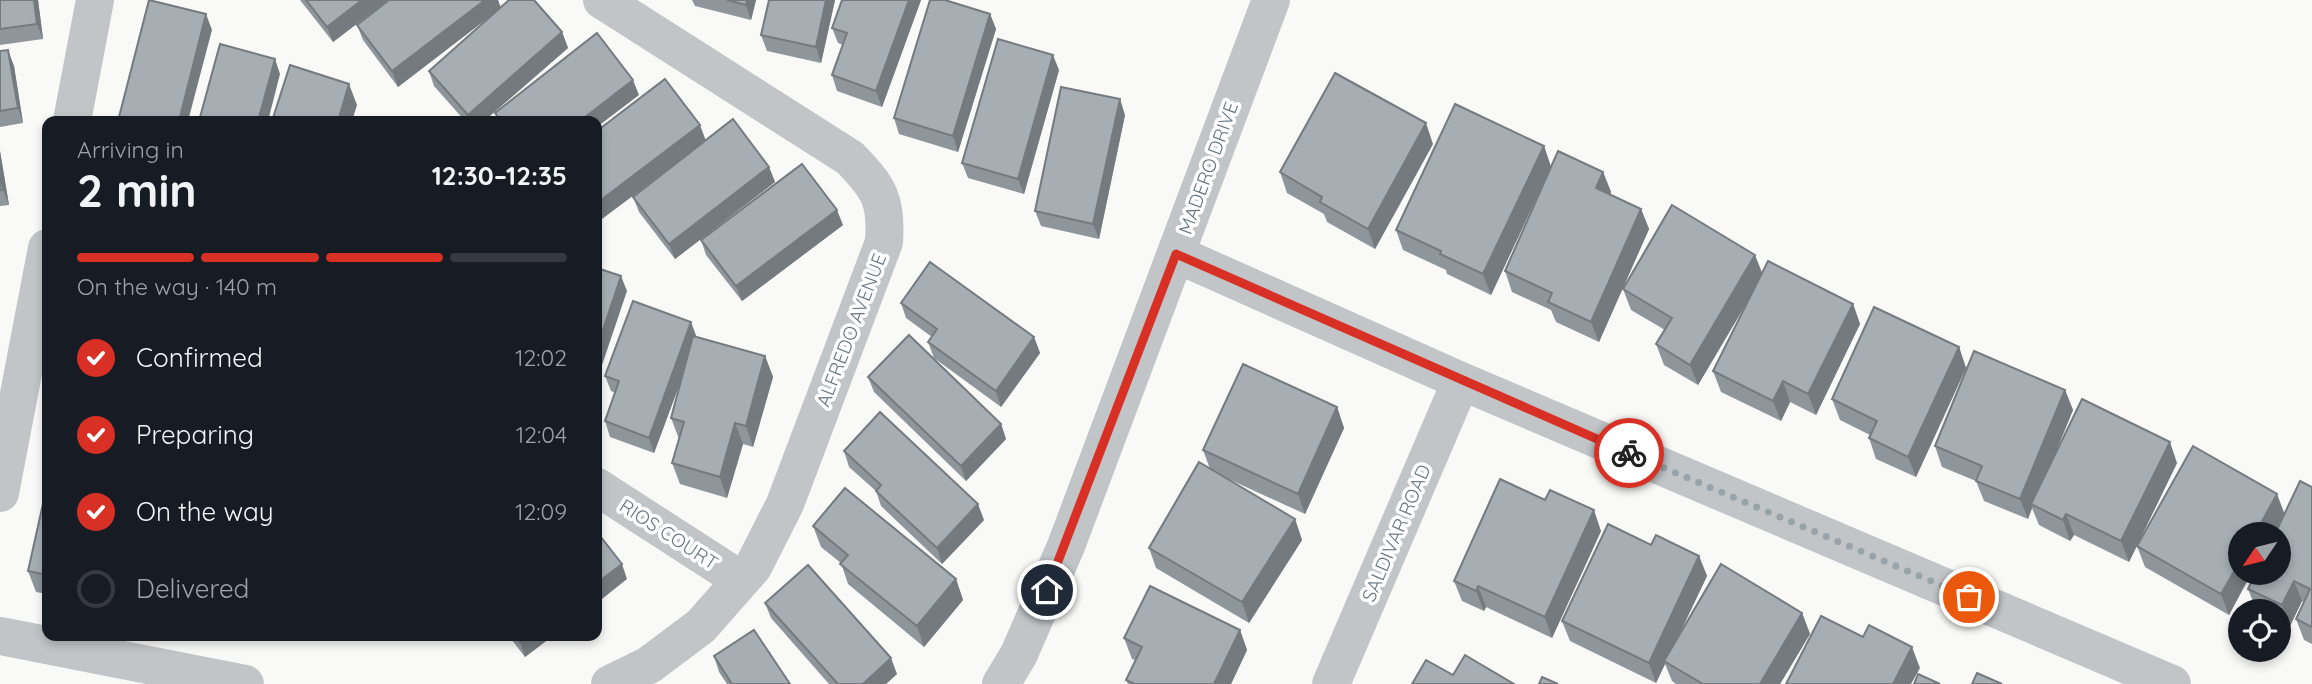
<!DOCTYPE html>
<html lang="en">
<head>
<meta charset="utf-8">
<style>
	body { margin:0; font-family:Quicksand,sans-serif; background:#20242c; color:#f1f3f6; height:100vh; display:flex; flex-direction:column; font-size:26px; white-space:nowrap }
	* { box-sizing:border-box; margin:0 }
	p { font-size:23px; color:#9ea1a6 }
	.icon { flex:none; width:38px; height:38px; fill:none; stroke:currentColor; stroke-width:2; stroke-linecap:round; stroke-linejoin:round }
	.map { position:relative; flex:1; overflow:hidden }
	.side { position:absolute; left:42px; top:116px; width:560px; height:525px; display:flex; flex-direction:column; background:#171b24; border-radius:14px; box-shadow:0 4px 10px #0003 }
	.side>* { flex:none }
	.needle { width:46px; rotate:235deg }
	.tools { position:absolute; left:2228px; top:522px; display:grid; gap:14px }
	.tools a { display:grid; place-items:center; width:63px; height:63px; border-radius:50%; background:#171b24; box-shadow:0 4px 10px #0003; font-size:35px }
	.pin { position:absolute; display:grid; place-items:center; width:60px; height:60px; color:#fff; margin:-30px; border:4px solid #fff; border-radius:50%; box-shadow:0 2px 7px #0007 }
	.courier { position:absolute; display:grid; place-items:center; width:70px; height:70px; margin:-35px; border:5px solid #d93025; border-radius:50%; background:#fff; color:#222; box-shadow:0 2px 9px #0007 }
	.summary em { font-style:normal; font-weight:700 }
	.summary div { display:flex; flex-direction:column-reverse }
	.summary { display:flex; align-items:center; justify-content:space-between; height:119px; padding:0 35px }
	h1 { font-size:46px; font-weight:700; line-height:52px }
	.bar { display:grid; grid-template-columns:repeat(4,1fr); gap:10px 7px; align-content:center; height:84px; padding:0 35px }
	.bar i { height:9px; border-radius:5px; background:#363941 }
	.bar .active { background:#d93025 }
	.bar p { grid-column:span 4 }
	ol { padding:0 35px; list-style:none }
	li { display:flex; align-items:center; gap:21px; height:77px }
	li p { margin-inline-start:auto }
	li .icon { padding:7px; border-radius:50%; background:#d93025; color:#fff; stroke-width:4 }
	li:last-child { color:#9ea1a6 }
	li i { width:38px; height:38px; border:4px solid #363941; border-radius:50% }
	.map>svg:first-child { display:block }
</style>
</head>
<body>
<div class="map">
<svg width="2312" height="684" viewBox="0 0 2312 684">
	<rect width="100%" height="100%" fill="#f9f9f8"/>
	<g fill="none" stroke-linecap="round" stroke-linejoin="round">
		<g stroke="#c1c5c8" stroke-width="38">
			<path d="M602 0 850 158C879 188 887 200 884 242L785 504 753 567 701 626 649 665 610 684"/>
			<polyline points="72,121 95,0"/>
			<polyline points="1176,254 1461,381 2172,684"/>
			<polyline points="597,487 741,580"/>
			<polyline points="0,493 47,248"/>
			<polyline points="0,636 245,684"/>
			<polyline points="1331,684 1461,381"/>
		</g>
		<polyline stroke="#c1c5c8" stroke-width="38" points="1001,684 1019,654 1066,546 1271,0"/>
	</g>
	<g fill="#8f969b">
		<polygon points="0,0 38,0 43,39 0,45"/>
		<polygon points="300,0 388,0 333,42"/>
		<polygon points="389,0 498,0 500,7 562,32 568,48 484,121 465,121 434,86 429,71 499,9 398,87 363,40 357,25"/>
		<polygon points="692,0 756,0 751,20 695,6"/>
		<polygon points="835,0 821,63 767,51 761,35"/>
		<polygon points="921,0 882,107 837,91 832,75 843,45 838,43 832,28"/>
		<polygon points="990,14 996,29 958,152 899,134 894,118"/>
		<polygon points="0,51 14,66 23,123 0,127"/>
		<polygon points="1059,70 1024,194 968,178 962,163"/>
		<polygon points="1125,115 1099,239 1041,226 1035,211"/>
		<polygon points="1433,144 1375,249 1327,222 1324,214 1287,193 1280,172"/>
		<polygon points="1544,146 1551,167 1491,295 1447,274 1446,270 1403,250 1396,230"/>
		<polygon points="0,151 9,205 0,206"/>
		<polygon points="769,167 775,182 675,259 639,212 633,197"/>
		<polygon points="1603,172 1611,192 1610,195 1641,209 1649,229 1599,342 1556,322 1551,310 1512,292 1505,271"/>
		<polygon points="843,225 742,301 706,255 701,240"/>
		<polygon points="1762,273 1853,304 1860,324 1816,415 1790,402 1781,421 1721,392 1713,371 1749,299 1698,385 1664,365 1656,344 1665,330 1631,310 1623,289"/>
		<polygon points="901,303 1034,337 1040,353 1001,407 934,358 928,342 932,337 906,318"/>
		<polygon points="696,337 765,356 773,377 753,447 743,444 727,498 680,484 672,463 679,439 671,418 679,385 654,453 610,437 605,421 615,393 611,391 605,376"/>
		<polygon points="1959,347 1966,368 1916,477 1876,459 1869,438 1870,435 1840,420 1832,399"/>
		<polygon points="868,377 1001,424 1006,439 966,481 874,392"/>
		<polygon points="2065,390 2073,410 2049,469 2177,463 2129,562 2074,535 2070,541 2039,525 2032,508 2028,519 1984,501 1976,481 1942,467 1935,446"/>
		<polygon points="1337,407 1344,428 1305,514 1222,476 1295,519 1302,540 1249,623 1156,568 1149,548 1210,469 1203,450"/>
		<polygon points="844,451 984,520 942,564 881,506 876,491 849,467"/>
		<polygon points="47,486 47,594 36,592 28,571"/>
		<polygon points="2312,487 2312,644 2304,640 2296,619 2304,602 2302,601 2290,626 2278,620 2278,611 2259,611 2256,609 2248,589 2278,526 2240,572 2252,572 2229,615 2145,567 2137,546 2284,514"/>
		<polygon points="813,526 956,579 963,600 924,647 848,584 841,563 821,547"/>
		<polygon points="1601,531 1552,638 1486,607 1484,611 1462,601 1454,581"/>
		<polygon points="1651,545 1699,556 1707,576 1677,639 1802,613 1810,634 1780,684 1676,684 1672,681 1665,664 1656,683 1570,641 1562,621"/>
		<polygon points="765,603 897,674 886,684 829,684 771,618"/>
		<polygon points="1240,630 1247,650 1231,684 1128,684 1126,680 1135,660 1132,659 1124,638"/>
		<polygon points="508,635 554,635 525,657"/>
		<polygon points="714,656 790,684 727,684 719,672"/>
	</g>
	<g fill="#747a7e">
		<polygon points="34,0 38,0 43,39 37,24"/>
		<polygon points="362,0 388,0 333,42 327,27"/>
		<polygon points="485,0 498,0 501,8 398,87 392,71"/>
		<polygon points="747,0 756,0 751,20 746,5"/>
		<polygon points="826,0 835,0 821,63 816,47"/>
		<polygon points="909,0 921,0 882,107 876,91"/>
		<polygon points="206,14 212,30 188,121 179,121"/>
		<polygon points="990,14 996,29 958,152 953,136"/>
		<polygon points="562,32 568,48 484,121 470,121 468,115"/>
		<polygon points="8,50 14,66 23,123 18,108"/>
		<polygon points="1053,55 1059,70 1024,194 1018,179"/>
		<polygon points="275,59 280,74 268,121 258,121"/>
		<polygon points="633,80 639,95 597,127 597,121 580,121"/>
		<polygon points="349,84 357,105 352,121 338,121"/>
		<polygon points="1120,99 1125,115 1099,239 1093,224"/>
		<polygon points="1426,123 1433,144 1375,249 1368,229"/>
		<polygon points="700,125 706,141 598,222 597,219 597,203"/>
		<polygon points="1544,146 1551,167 1491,295 1483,274"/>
		<polygon points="0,151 9,205 3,190 0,171"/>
		<polygon points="769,167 775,182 675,259 669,244"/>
		<polygon points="1603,172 1611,192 1604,209 1596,188"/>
		<polygon points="1641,209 1649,229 1599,342 1591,322"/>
		<polygon points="837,210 843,225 742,301 736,286"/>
		<polygon points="1755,255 1763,275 1698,385 1690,365"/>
		<polygon points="621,276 627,291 597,380 597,348"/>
		<polygon points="1853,304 1860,324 1816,415 1808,394"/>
		<polygon points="691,322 697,338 654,453 649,438"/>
		<polygon points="1034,337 1040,353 1001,407 996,391"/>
		<polygon points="1959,347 1966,368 1916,477 1908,457"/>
		<polygon points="765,356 773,377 753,447 746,426"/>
		<polygon points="1783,381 1790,402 1781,421 1773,401"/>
		<polygon points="2065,390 2073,410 2033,506 2031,504 2032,508 2028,519 2020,499"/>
		<polygon points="1337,407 1344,428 1305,514 1298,494"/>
		<polygon points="735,423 743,444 727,498 720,477"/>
		<polygon points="1001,424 1006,439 966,481 961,466"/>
		<polygon points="2170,442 2177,463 2129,562 2121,541"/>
		<polygon points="2277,494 2285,515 2274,534 2255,534"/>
		<polygon points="978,504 984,520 942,564 937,548"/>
		<polygon points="1594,510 1601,531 1552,638 1545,617"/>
		<polygon points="2066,514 2074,535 2070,541 2063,520"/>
		<polygon points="1295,519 1302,540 1249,623 1242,602"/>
		<polygon points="1699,556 1707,576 1666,662 1664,661 1665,664 1656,683 1649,663"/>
		<polygon points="2240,561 2240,572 2252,572 2229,615 2221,594"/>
		<polygon points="622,564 627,579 597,603 597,583"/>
		<polygon points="956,579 963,600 924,647 917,626"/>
		<polygon points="2294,581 2302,601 2290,626 2282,605"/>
		<polygon points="1478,586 1486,607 1484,611 1476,591"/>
		<polygon points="1802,613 1810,634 1780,684 1760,684"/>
		<polygon points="1240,630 1247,650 1231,684 1214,684"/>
		<polygon points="528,635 554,635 525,657 520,642"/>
		<polygon points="1912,647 1920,668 1911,684 1893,684"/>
		<polygon points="891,658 897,674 886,684 863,684"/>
	</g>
	<g fill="#a6aeb4" stroke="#747a7e" stroke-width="2">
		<polygon points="0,0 34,0 37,24 0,29"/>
		<polygon points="149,0 206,14 179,121 118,121"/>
		<polygon points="306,0 362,0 327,27"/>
		<polygon points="389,0 485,0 392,71 357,25"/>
		<polygon points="509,0 534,0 562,32 468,115 429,71"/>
		<polygon points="727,0 747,0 746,5"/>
		<polygon points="769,0 826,0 816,47 761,35"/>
		<polygon points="842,0 909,0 876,91 832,75 847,33 832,28"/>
		<polygon points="930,0 945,0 990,14 953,136 894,118"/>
		<polygon points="597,33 633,80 580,121 501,121 495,113"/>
		<polygon points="998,39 1053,55 1018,179 962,163"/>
		<polygon points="220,44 275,59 258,121 199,121"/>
		<polygon points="8,50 18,108 0,111 0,51"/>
		<polygon points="290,65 349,84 338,121 272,121"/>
		<polygon points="1335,73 1426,123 1368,229 1320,202 1322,197 1280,172"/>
		<polygon points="665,79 700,125 597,203 597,131"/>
		<polygon points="1061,87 1120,99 1093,224 1035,211"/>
		<polygon points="1455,104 1544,146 1483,274 1440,254 1441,251 1396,230"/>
		<polygon points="733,119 769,167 669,244 633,197"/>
		<polygon points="1558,151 1603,172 1596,188 1641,209 1591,322 1548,302 1552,293 1505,271"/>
		<polygon points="802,164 837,210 736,286 701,240"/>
		<polygon points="0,171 3,190 0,190"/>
		<polygon points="1672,205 1755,255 1690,365 1656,344 1672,318 1623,289"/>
		<polygon points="1768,261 1853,304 1808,394 1783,381 1773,401 1713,371"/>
		<polygon points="930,262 1034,337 996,391 928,342 937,329 901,303"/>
		<polygon points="597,268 621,276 597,348"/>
		<polygon points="633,301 691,322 649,438 605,421 619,381 605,376"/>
		<polygon points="1874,307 1959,347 1908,457 1869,438 1877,421 1832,399"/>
		<polygon points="909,335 1001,424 961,466 868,377"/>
		<polygon points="693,336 765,356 746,426 735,423 720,477 672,463 684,422 671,418"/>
		<polygon points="1974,351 2065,390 2020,499 1976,481 1982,466 1935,446"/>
		<polygon points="1243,364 1337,407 1298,494 1203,450"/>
		<polygon points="2082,399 2170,442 2121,541 2066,514 2063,520 2031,504"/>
		<polygon points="880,412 978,504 937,548 876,491 881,485 844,451"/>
		<polygon points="2193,446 2277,494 2255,534 2240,534 2240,561 2221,594 2137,546"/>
		<polygon points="1199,462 1295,519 1242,602 1149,548"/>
		<polygon points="1500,479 1545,500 1550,490 1594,510 1545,617 1478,586 1476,591 1454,581"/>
		<polygon points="2300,481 2312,487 2312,627 2296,619 2310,589 2294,581 2282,605 2248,589 2256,572 2278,572 2278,534 2275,534"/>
		<polygon points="47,486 47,575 28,571"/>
		<polygon points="845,488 956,579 917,626 840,564 848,555 813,526"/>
		<polygon points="1608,524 1651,545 1656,535 1699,556 1649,663 1562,621"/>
		<polygon points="597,532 622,564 597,583"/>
		<polygon points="1721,564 1802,613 1760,684 1703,684 1664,661"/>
		<polygon points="808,565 891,658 863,684 838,684 765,603"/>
		<polygon points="1150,586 1240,630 1214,684 1135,684 1126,680 1142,647 1124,638"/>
		<polygon points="1821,616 1863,637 1869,625 1912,647 1893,684 1786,684"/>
		<polygon points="754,630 790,684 732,684 714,656"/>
		<polygon points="515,635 528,635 520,642"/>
		<polygon points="1465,655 1514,684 1412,684 1426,660 1453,675"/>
		<polygon points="1977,673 2002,684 1972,684"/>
		<polygon points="1918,674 1940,684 1914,684"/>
		<polygon points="1542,677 1558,684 1539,684"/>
	</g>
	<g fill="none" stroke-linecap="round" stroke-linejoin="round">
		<polyline stroke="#99a4aa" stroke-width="7" stroke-dasharray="0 12.6" points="1629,453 1969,597"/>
		<polyline stroke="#d93025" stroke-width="9" points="1047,590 1176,254 1629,453"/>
	</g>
	<g text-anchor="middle" stroke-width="7" stroke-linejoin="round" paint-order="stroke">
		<g font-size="19" fill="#667680" stroke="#fff">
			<text transform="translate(1208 168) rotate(-70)" y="7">MADERO DRIVE</text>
			<text transform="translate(851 330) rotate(-69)" y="7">ALFREDO AVENUE</text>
			<text transform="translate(1396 533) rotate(-67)" y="7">SALDIVAR ROAD</text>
			<text transform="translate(669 534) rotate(33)" y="7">RIOS COURT</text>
		</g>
	</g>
</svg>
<div class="tools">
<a><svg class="needle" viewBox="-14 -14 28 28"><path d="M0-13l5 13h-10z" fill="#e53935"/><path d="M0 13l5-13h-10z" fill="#9ea1a6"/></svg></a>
<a><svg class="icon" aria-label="locate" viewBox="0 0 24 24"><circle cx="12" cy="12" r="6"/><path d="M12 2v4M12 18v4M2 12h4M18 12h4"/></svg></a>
</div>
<div class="pin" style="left:1969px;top:597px;background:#ea580c"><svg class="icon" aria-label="bag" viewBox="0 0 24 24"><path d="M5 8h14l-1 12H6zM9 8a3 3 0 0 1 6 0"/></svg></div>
<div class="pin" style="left:1047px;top:590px;background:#1f2937"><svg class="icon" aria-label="home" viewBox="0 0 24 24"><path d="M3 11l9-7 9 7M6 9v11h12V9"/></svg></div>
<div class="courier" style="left:1629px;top:453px"><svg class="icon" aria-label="bike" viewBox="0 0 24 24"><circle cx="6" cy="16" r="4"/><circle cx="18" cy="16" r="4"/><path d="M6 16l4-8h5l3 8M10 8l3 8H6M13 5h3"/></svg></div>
<section class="side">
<div class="summary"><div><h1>2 min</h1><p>Arriving in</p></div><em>12:30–12:35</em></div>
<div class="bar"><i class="active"></i><i class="active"></i><i class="active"></i><i></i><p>On the way · 140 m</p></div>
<ol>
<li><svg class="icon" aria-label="check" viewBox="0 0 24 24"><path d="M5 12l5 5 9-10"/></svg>Confirmed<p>12:02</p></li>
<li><svg class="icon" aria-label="check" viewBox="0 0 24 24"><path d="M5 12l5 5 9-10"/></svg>Preparing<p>12:04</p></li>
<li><svg class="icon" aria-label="check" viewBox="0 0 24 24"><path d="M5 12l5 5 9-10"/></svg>On the way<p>12:09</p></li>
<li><i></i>Delivered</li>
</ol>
</section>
</div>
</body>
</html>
